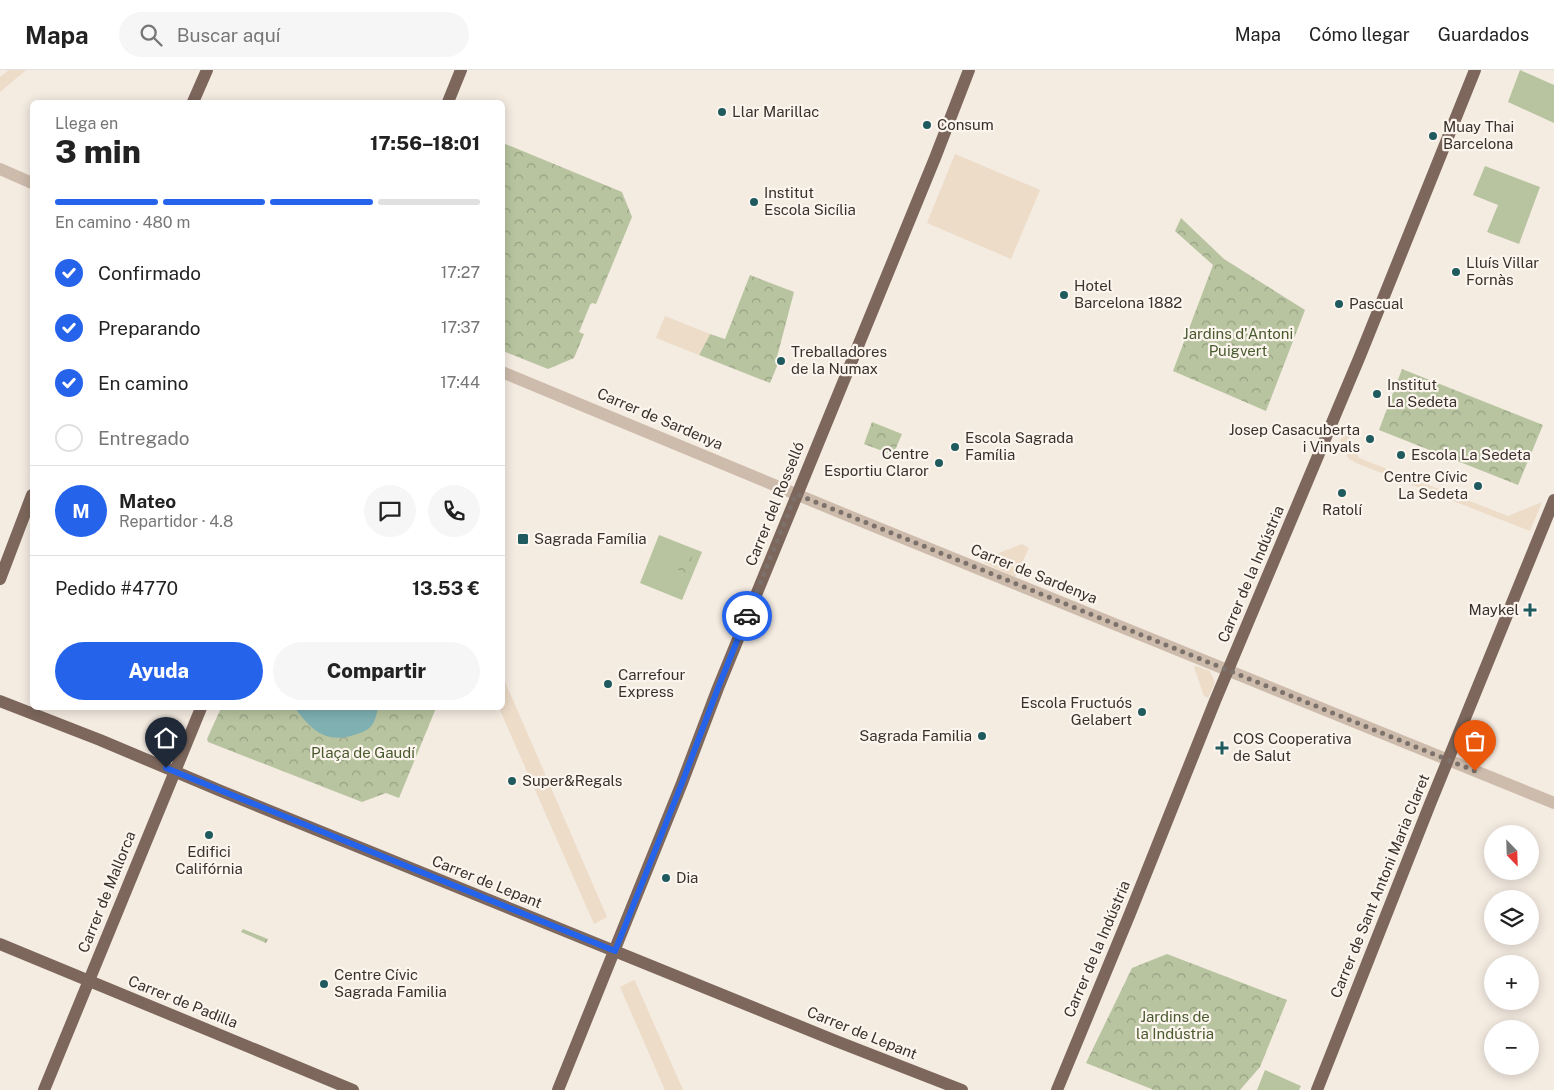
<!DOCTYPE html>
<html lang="es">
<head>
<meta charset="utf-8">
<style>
	body { margin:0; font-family:"Public Sans",sans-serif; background:#f6f6f6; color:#222; height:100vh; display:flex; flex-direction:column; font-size:19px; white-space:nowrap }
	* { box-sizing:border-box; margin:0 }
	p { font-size:16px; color:#767676 }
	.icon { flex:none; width:28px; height:28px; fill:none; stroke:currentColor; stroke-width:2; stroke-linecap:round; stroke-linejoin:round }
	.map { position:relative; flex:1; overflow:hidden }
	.side { position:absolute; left:30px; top:30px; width:475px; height:610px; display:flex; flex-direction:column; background:#fff; border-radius:8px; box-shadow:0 2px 12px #0003 }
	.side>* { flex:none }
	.needle { width:32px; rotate:157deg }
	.tools { position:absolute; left:1484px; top:755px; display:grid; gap:10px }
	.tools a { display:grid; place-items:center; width:55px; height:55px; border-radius:50%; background:#fff; box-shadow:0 2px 12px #0003; font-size:25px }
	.pin { position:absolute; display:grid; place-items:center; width:42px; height:42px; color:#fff; margin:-51px -21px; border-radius:50% 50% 50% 0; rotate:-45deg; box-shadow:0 0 5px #0007 }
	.pin .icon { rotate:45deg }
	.courier { position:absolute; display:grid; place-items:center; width:50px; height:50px; margin:-25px; border:4px solid #2563eb; border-radius:50%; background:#fff; color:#222; box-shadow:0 1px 6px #0007 }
	.head em { font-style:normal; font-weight:800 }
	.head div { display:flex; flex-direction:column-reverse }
	.head { display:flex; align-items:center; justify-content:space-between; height:85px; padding:0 25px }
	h1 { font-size:32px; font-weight:800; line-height:38px }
	.bar { display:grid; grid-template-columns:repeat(4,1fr); gap:8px 5px; align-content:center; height:60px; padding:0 25px }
	.bar i { height:6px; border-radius:4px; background:#e0e0e0 }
	.bar .active { background:#2563eb }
	.bar p { grid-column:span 4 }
	.line { display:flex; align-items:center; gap:12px; padding:0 25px; border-top:1px solid #e0e0e0 }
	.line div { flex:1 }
	.round { display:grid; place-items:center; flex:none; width:52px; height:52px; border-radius:26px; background:#f6f6f6 }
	ol { padding:0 25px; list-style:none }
	li { display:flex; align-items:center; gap:15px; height:55px }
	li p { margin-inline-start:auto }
	li .icon { padding:5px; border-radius:50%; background:#2563eb; color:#fff; stroke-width:4 }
	li:last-child { color:#767676 }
	li i { width:28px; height:28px; border:2px solid #e0e0e0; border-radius:50% }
	.action { display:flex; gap:10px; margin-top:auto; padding:10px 25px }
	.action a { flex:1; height:58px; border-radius:30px; background:#2563eb; color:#fff; font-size:20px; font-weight:800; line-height:58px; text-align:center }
	.action a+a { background:#f6f6f6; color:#222 }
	header { display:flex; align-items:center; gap:30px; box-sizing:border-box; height:70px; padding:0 25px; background:#fff; border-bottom:1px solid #e0e0e0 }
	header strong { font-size:24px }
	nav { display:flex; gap:28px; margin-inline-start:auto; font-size:18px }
	.search { width:350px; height:45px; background:#f6f6f6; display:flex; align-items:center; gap:12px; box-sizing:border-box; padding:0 18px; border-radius:28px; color:#767676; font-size:19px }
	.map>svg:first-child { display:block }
</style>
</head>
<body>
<header>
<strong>Mapa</strong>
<div class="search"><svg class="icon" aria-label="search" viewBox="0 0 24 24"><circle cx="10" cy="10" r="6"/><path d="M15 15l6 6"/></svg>Buscar aquí</div>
<nav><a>Mapa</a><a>Cómo llegar</a><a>Guardados</a></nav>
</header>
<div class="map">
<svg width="1554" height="1020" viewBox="0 0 1554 1020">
	<defs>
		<pattern id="forest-crowns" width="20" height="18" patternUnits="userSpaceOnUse" patternTransform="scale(1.25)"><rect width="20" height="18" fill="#b8c4a0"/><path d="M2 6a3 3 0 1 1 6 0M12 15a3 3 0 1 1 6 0" fill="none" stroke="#97a083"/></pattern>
	</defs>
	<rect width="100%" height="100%" fill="#f4ebe1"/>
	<g fill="#b8c4a0">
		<polygon points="1520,0 1554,15 1554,53 1508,32"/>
		<polygon points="1485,96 1540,117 1519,174 1487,162 1498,135 1473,125"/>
		<polygon points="659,465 702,482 682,530 640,513"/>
		<polygon points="1265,1000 1301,1016 1299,1020 1257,1020"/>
	</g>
	<g fill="url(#forest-crowns)">
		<polygon points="503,73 622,122 632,147 596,234 592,233 590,235 579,262 584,264 574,288 548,299 503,281"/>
		<polygon points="1181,148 1224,189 1305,240 1266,341 1173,301 1213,195 1175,161"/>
		<polygon points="750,205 794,222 777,287 780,289 770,313 699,285 710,264 725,269"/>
		<polygon points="1402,299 1543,355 1518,415 1379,360"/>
		<polygon points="872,352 902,364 893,385 864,374"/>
		<polygon points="687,477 695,481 686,503 678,500"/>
		<polygon points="221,638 436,638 399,728 386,723 362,732 208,672 207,669"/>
		<polygon points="243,859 268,869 266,873 241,862"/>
		<polygon points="1167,884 1287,930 1260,997 1240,1020 1154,1020 1086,993 1132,898"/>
	</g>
	<g fill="#ecdcc8">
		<polygon points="9,0 26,0 0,22 0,7"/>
		<polygon points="955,84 1040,120 1011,189 927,153"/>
		<polygon points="665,246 710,264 699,285 656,268"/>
		<polygon points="1347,363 1359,388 1508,446 1542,432 1530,461 1356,393 1348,388 1340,370"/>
		<polygon points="1022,474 1029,478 1015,507 984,493 986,488"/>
		<polygon points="1196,596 1210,601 1215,613 1208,628 1204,626 1194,597"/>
		<polygon points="503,607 607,847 594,854 499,638 502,638"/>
		<polygon points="634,910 635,911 683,1020 665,1020 620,917"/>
	</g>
	<path fill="#7fb0b2" d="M295 638H378C374 655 372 660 354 665 326 674 311 660 295 638Z"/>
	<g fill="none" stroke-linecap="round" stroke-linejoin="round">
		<g stroke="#cdbbac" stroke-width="12">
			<polyline points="0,99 32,113"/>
			<polyline points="502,302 844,444 1554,733"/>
		</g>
		<g stroke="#7d675c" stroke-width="12">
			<polyline points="193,32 207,0"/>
			<polyline points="448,32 461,0"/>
			<polyline points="0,509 32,425"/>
			<polyline points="0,631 100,670 221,721 836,971 962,1020"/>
			<polyline points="0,874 353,1020"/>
			<polyline points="44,1020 201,638"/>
			<polyline points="558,1020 682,713 718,618 935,88 969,0"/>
			<polyline points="1057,1020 1129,846 1215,631 1360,286 1475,0"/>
			<polyline points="1317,1020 1430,734 1554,430"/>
		</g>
	</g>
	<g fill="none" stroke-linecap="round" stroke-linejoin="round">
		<polyline stroke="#7c716b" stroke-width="5" stroke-dasharray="0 9" points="747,546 796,424 1475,701"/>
		<polyline stroke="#2563eb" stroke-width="6" points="166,698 615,881 682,713 718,618 747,546"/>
	</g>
	<g fill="#1f5a5e" stroke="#fbf5ee" stroke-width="2">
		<circle cx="722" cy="42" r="5"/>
		<circle cx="927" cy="55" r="5"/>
		<circle cx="1433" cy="66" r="5"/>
		<circle cx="754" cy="132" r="5"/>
		<circle cx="1456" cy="202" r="5"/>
		<circle cx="1064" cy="225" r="5"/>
		<circle cx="1339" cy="234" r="5"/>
		<circle cx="781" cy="291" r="5"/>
		<circle cx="1377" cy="324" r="5"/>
		<circle cx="1370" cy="369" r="5"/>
		<circle cx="955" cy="377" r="5"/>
		<circle cx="1401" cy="385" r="5"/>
		<circle cx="939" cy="393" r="5"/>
		<circle cx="1478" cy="416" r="5"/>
		<circle cx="1342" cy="423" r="5"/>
		<rect x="517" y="463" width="12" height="12" rx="2.5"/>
		<path d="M1527.5 532.5h5v5h5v5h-5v5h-5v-5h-5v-5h5z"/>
		<circle cx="608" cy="614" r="5"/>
		<circle cx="1142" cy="642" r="5"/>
		<circle cx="982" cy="666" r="5"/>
		<path d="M1219.5 670.5h5v5h5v5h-5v5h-5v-5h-5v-5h5z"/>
		<circle cx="512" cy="711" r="5"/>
		<circle cx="209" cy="765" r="5"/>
		<circle cx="666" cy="808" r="5"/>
		<circle cx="324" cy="914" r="5"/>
	</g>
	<g text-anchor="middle" stroke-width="4.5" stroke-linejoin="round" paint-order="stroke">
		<g font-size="15" fill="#3b302b" stroke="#fbf5ee" text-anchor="start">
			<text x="732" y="47">Llar Marillac</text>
			<text x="937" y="60">Consum</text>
			<text x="1443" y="62">Muay Thai<tspan x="1443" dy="17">Barcelona</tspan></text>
			<text x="764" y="128">Institut<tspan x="764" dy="17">Escola Sicília</tspan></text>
			<text x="1466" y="198">Lluís Villar<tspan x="1466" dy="17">Fornàs</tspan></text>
			<text x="1074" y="221">Hotel<tspan x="1074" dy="17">Barcelona 1882</tspan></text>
			<text x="1349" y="239">Pascual</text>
			<text x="791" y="287">Treballadores<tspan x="791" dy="17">de la Numax</tspan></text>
			<text x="1387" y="320">Institut<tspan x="1387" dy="17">La Sedeta</tspan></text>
			<text x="1360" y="365" text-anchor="end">Josep Casacuberta<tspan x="1360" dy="17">i Vinyals</tspan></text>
			<text x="965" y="373">Escola Sagrada<tspan x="965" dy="17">Família</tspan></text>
			<text x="929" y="389" text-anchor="end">Centre<tspan x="929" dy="17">Esportiu Claror</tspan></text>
			<text x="1411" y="390">Escola La Sedeta</text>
			<text x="1468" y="412" text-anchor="end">Centre Cívic<tspan x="1468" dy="17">La Sedeta</tspan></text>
			<text x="1342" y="445" text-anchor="middle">Ratolí</text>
			<text x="534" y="474">Sagrada Família</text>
			<text x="1519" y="545" text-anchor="end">Maykel</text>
			<text x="618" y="610">Carrefour<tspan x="618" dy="17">Express</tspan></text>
			<text x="1132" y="638" text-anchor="end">Escola Fructuós<tspan x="1132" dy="17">Gelabert</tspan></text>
			<text x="972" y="671" text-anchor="end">Sagrada Familia</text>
			<text x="1233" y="674">COS Cooperativa<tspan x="1233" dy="17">de Salut</tspan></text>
			<text x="522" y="716">Super&amp;Regals</text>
			<text x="209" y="787" text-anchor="middle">Edifici<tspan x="209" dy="17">Califórnia</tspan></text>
			<text x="676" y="813">Dia</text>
			<text x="334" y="910">Centre Cívic<tspan x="334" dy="17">Sagrada Familia</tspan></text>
		</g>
		<g font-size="15" fill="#4a5a2e" stroke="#fbf5ee">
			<text x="1238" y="269">Jardins d'Antoni<tspan x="1238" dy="17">Puigvert</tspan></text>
			<text x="363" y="688">Plaça de Gaudí</text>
			<text x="1175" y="952">Jardins de<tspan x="1175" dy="17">la Indústria</tspan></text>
		</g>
		<g font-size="15" fill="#3b302b" stroke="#fbf5ee">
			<text transform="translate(660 349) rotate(23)" y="5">Carrer de Sardenya</text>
			<text transform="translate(775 434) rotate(-68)" y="5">Carrer del Rosselló</text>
			<text transform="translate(1034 504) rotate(22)" y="5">Carrer de Sardenya</text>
			<text transform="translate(1251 504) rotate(-67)" y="5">Carrer de la Indústria</text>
			<text transform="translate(487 812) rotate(22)" y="5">Carrer de Lepant</text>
			<text transform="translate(1380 816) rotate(-68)" y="5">Carrer de Sant Antoni Maria Claret</text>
			<text transform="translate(107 822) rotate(-68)" y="5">Carrer de Mallorca</text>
			<text transform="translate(1097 879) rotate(-67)" y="5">Carrer de la Indústria</text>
			<text transform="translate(183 932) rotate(22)" y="5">Carrer de Padilla</text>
			<text transform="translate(862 963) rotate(22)" y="5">Carrer de Lepant</text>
		</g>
	</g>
</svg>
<div class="tools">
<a><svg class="needle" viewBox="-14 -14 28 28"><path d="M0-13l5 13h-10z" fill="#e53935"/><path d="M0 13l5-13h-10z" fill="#767676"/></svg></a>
<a><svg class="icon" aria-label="layers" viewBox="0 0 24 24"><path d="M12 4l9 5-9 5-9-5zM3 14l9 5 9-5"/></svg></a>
<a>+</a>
<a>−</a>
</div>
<div class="pin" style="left:1475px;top:701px;background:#ea580c"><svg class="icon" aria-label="bag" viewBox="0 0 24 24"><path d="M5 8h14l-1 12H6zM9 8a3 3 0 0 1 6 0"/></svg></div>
<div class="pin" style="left:166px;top:698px;background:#1f2937"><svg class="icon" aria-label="home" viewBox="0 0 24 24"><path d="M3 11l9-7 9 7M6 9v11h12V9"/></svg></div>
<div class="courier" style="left:747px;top:546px"><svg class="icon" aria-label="car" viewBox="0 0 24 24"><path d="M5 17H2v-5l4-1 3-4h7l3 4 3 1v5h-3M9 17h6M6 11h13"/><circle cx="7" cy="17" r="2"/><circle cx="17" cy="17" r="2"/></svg></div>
<section class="side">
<div class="head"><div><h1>3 min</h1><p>Llega en</p></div><em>17:56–18:01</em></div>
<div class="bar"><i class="active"></i><i class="active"></i><i class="active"></i><i></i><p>En camino · 480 m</p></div>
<ol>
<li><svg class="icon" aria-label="check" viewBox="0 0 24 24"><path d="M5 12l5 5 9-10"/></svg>Confirmado<p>17:27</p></li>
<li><svg class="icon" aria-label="check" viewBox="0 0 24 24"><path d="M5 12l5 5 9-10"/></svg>Preparando<p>17:37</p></li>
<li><svg class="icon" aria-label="check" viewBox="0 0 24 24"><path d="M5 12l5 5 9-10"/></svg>En camino<p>17:44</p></li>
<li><i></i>Entregado</li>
</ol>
<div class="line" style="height:90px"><b class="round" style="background:#2563eb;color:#fff">M</b><div><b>Mateo</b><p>Repartidor · 4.8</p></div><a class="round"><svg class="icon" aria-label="chat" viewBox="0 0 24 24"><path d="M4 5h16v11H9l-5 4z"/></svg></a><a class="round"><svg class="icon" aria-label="phone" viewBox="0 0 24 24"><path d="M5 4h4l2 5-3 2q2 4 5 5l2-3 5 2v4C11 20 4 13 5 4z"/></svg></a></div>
<div class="line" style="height:65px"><div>Pedido #4770</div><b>13.53 €</b></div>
<div class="action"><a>Ayuda</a><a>Compartir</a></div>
</section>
</div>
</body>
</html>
